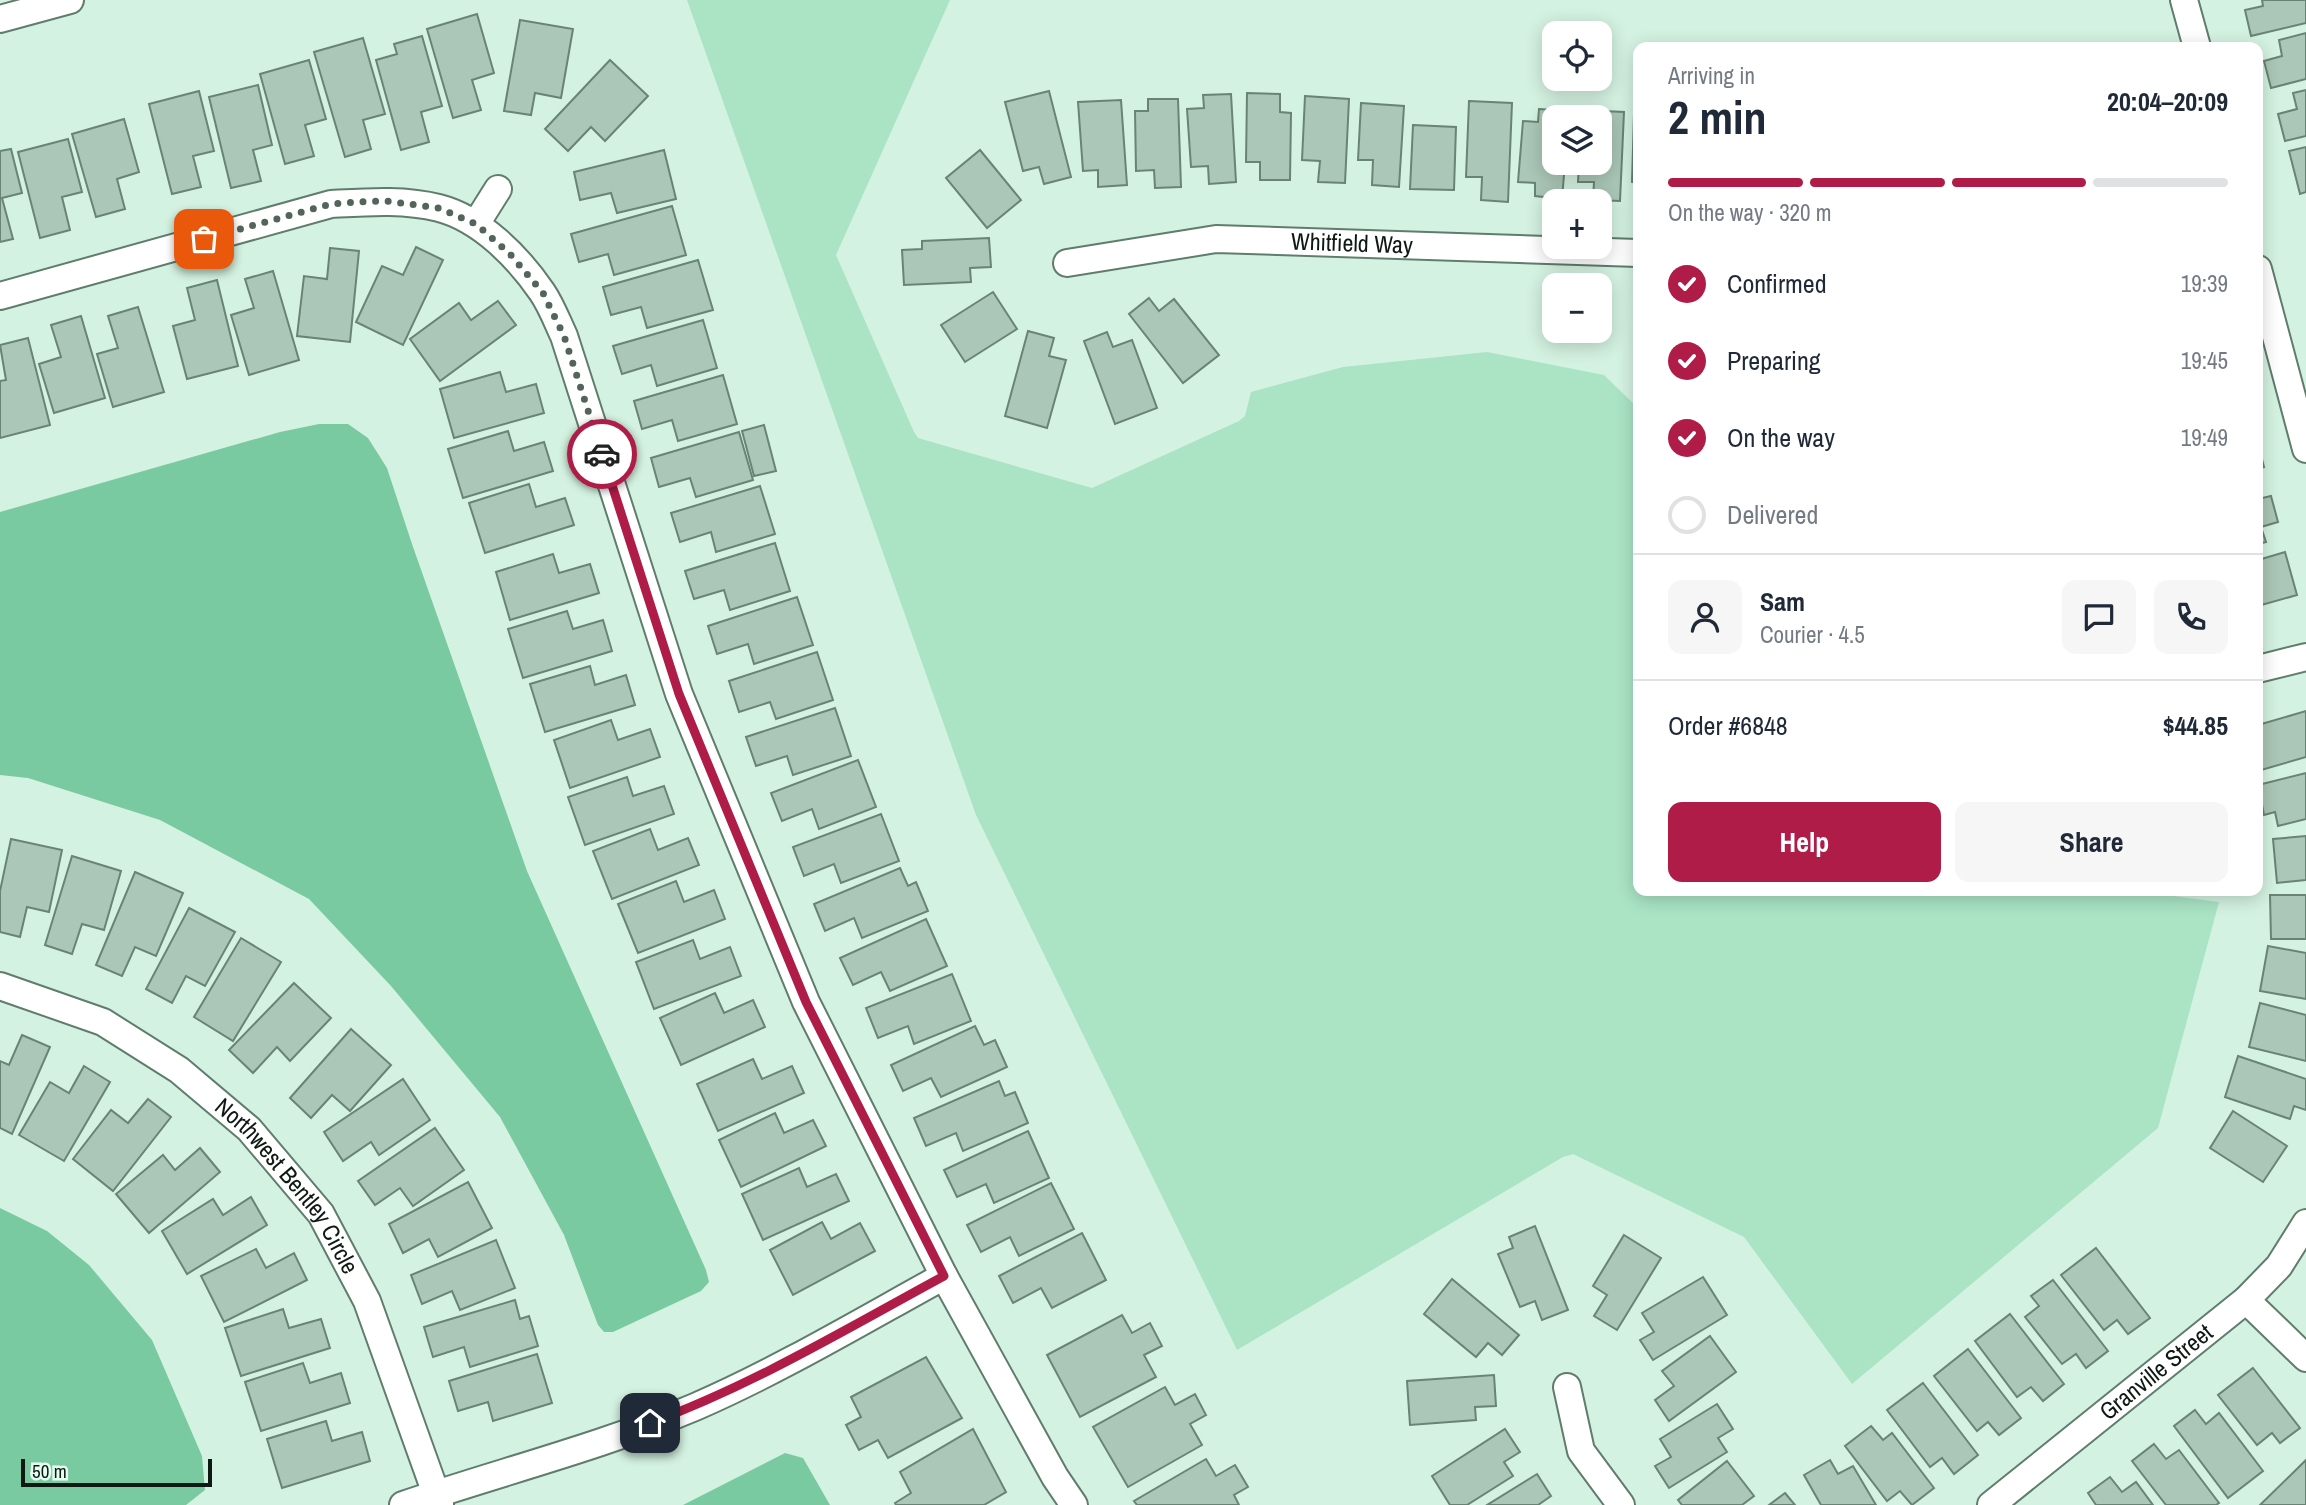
<!DOCTYPE html>
<html lang="en">
<head>
<meta charset="utf-8">
<style>
	body { margin:0; font-family:"Archivo Narrow",sans-serif; background:#f6f6f7; color:#1f2937; height:100vh; display:flex; flex-direction:column; font-size:26px; white-space:nowrap }
	* { box-sizing:border-box; margin:0 }
	p { font-size:23px; color:#747a83 }
	.icon { flex:none; width:38px; height:38px; fill:none; stroke:currentColor; stroke-width:2; stroke-linecap:round; stroke-linejoin:round }
	.map { position:relative; flex:1; overflow:hidden }
	.sheet { position:absolute; left:1633px; top:42px; width:630px; height:854px; display:flex; flex-direction:column; background:#fff; border-radius:14px; box-shadow:0 4px 18px #0003 }
	.sheet>* { flex:none }
	.fabs { position:absolute; left:1542px; top:21px; display:grid; gap:14px }
	.fabs a { display:grid; place-items:center; width:70px; height:70px; border-radius:14px; background:#fff; box-shadow:0 4px 18px #0003; font-size:35px }
	.scale { position:absolute; left:21px; bottom:18px; width:191px; box-sizing:border-box; padding-left:7px; border:4px solid #0e1913; border-top:0; font-size:19px; line-height:24px; white-space:nowrap; color:#0e1913; -webkit-text-stroke:5px #e5fef0; paint-order:stroke }
	.pin { position:absolute; display:grid; place-items:center; width:60px; height:60px; color:#fff; margin:-30px; border-radius:14px; box-shadow:0 4px 10px #0006 }
	.courier { position:absolute; display:grid; place-items:center; width:70px; height:70px; margin:-35px; border:5px solid #af1c48; border-radius:50%; background:#fff; color:#222; box-shadow:0 2px 9px #0007 }
	.summary em { font-style:normal; font-weight:700 }
	.summary div { display:flex; flex-direction:column-reverse }
	.summary { display:flex; align-items:center; justify-content:space-between; height:119px; padding:0 35px }
	h1 { font-size:46px; font-weight:700; line-height:52px }
	.bar { display:grid; grid-template-columns:repeat(4,1fr); gap:10px 7px; align-content:center; height:84px; padding:0 35px }
	.bar i { height:9px; border-radius:5px; background:#e0e1e3 }
	.bar .on { background:#af1c48 }
	.bar p { grid-column:span 4 }
	.line { display:flex; align-items:center; gap:18px; padding:0 35px; border-top:2px solid #e0e1e3 }
	.line div { flex:1 }
	.round { display:grid; place-items:center; flex:none; width:74px; height:74px; border-radius:14px; background:#f6f6f7 }
	ol { padding:0 35px; list-style:none }
	li { display:flex; align-items:center; gap:21px; height:77px }
	li p { margin-inline-start:auto }
	li .icon { padding:7px; border-radius:50%; background:#af1c48; color:#fff; stroke-width:4 }
	li:last-child { color:#747a83 }
	li i { width:38px; height:38px; border:4px solid #e0e1e3; border-radius:50% }
	.primary-button { display:flex; gap:14px; margin-top:auto; padding:14px 35px }
	.primary-button a { flex:1; height:80px; border-radius:14px; background:#af1c48; color:#fff; font-size:28px; font-weight:700; line-height:80px; text-align:center }
	.primary-button a+a { background:#f6f6f7; color:#1f2937 }
	.map>svg:first-child { display:block }
</style>
</head>
<body>
<div class="map">
<svg width="2306" height="1505" viewBox="0 0 2306 1505">
	<rect width="100%" height="100%" fill="#d4f2e1"/>
	<polygon fill="#aae4c5" points="687,0 950,0 836,255 914,432 918,438 1092,488 1239,421 1245,416 1251,392 1343,367 1487,352 1604,375 1638,408 1638,891 2135,891 2219,902 2158,1128 1852,1384 1744,1237 1573,1154 1563,1157 1237,1350 976,815"/>
	<g fill="#7acaa1">
		<polygon points="319,424 348,424 368,438 387,468 412,544 527,871 706,1270 709,1282 701,1291 613,1332 604,1332 598,1325 564,1235 500,1117 391,986 309,899 160,820 28,778 0,775 0,512 280,432"/>
		<polygon points="0,1208 47,1231 89,1265 152,1340 202,1456 205,1490 186,1505 0,1505"/>
		<polygon points="785,1453 803,1458 830,1505 683,1505"/>
	</g>
	<g fill="#aac7b7" stroke="#698475" stroke-width="2">
		<polygon points="2262,0 2306,0 2306,23 2251,36 2245,10 2263,6"/>
		<polygon points="477,14 494,73 472,80 481,110 453,118 427,29"/>
		<polygon points="520,20 573,29 561,98 535,93 531,115 504,111"/>
		<polygon points="2306,33 2306,79 2271,88 2264,61 2282,56 2279,40"/>
		<polygon points="422,36 442,106 421,112 429,142 401,150 376,60 397,54 394,44"/>
		<polygon points="363,38 385,114 363,120 371,149 345,157 314,52"/>
		<polygon points="309,60 326,119 305,125 314,156 285,164 260,74"/>
		<polygon points="610,60 648,96 605,141 591,127 568,151 545,129"/>
		<polygon points="258,85 272,145 253,150 261,181 231,188 209,97"/>
		<polygon points="2306,90 2306,136 2285,141 2278,114 2297,109 2293,93"/>
		<polygon points="199,91 214,151 193,156 201,187 172,194 149,104"/>
		<polygon points="1049,91 1071,177 1044,184 1039,167 1023,171 1005,102"/>
		<polygon points="1247,93 1280,94 1280,112 1291,113 1290,180 1260,180 1260,162 1246,162"/>
		<polygon points="1231,94 1236,182 1209,184 1208,166 1191,167 1187,109 1204,108 1203,95"/>
		<polygon points="1305,96 1349,99 1345,183 1318,182 1320,161 1302,160"/>
		<polygon points="1148,99 1178,99 1181,187 1155,188 1154,170 1136,171 1135,111 1148,111"/>
		<polygon points="1121,100 1127,185 1098,187 1098,170 1083,171 1078,102"/>
		<polygon points="1469,101 1512,103 1508,202 1481,200 1482,177 1466,177"/>
		<polygon points="1361,103 1404,106 1399,187 1372,185 1373,160 1358,160"/>
		<polygon points="1539,109 1569,111 1568,117 1554,117 1554,163 1565,163 1562,199 1535,196 1535,183 1518,182 1523,121 1538,122"/>
		<polygon points="1581,110 1624,112 1620,201 1593,200 1594,182 1578,182 1579,163 1600,163 1600,117 1580,117"/>
		<polygon points="1634,114 1638,114 1638,183 1632,182"/>
		<polygon points="124,119 139,172 117,179 125,209 96,217 72,134"/>
		<polygon points="1413,125 1456,127 1454,190 1410,189"/>
		<polygon points="68,139 82,192 62,197 70,230 40,238 18,152"/>
		<polygon points="2306,147 2306,192 2300,194 2289,151"/>
		<polygon points="11,149 22,193 2,198 13,239 0,242 0,151"/>
		<polygon points="664,150 676,199 617,213 611,193 580,200 574,172"/>
		<polygon points="980,150 1021,200 987,228 946,178"/>
		<polygon points="672,206 686,255 614,275 608,254 579,262 571,234"/>
		<polygon points="989,238 991,267 970,268 971,282 904,285 902,250 922,249 922,241"/>
		<polygon points="416,247 443,260 403,345 356,322 382,266 403,275"/>
		<polygon points="330,248 359,251 350,342 297,336 304,276 327,279"/>
		<polygon points="698,260 713,310 647,328 641,307 611,315 603,287"/>
		<polygon points="273,271 299,360 249,375 231,315 254,308 245,279"/>
		<polygon points="217,280 238,366 187,379 173,326 195,320 187,288"/>
		<polygon points="993,292 1017,329 965,362 941,325"/>
		<polygon points="1149,298 1159,311 1174,299 1219,355 1183,383 1129,314"/>
		<polygon points="498,301 516,325 440,381 410,339 459,303 471,320"/>
		<polygon points="138,307 164,392 113,407 97,354 118,348 108,316"/>
		<polygon points="81,316 105,398 54,413 39,364 61,357 51,325"/>
		<polygon points="703,320 717,368 657,386 651,365 622,374 613,346"/>
		<polygon points="1028,331 1054,338 1049,356 1066,360 1047,428 1005,416"/>
		<polygon points="1107,332 1113,347 1132,340 1157,408 1115,424 1084,341"/>
		<polygon points="28,338 50,425 0,438 0,381 6,380 0,345"/>
		<polygon points="500,372 506,392 536,384 544,413 454,438 440,389"/>
		<polygon points="723,375 737,424 678,441 672,420 642,429 634,401"/>
		<polygon points="764,425 776,471 754,476 742,431"/>
		<polygon points="508,431 514,451 544,442 553,471 463,498 448,449"/>
		<polygon points="739,432 753,480 696,497 690,478 659,487 651,458"/>
		<polygon points="2258,443 2264,467 2258,469"/>
		<polygon points="529,484 536,507 565,498 574,525 485,553 469,503"/>
		<polygon points="760,486 775,534 716,552 711,532 680,542 671,513"/>
		<polygon points="2271,496 2278,522 2261,527 2266,542 2258,544 2258,499"/>
		<polygon points="775,543 790,591 730,610 724,590 694,599 685,571"/>
		<polygon points="2285,552 2297,595 2258,606 2258,560"/>
		<polygon points="553,554 559,573 590,564 599,593 510,620 496,572"/>
		<polygon points="797,597 813,645 754,664 748,644 717,654 708,626"/>
		<polygon points="567,611 573,629 603,620 612,651 523,678 508,629"/>
		<polygon points="817,652 833,700 776,719 770,702 739,712 729,681"/>
		<polygon points="590,666 595,685 626,675 635,705 545,732 530,684"/>
		<polygon points="835,708 851,756 793,775 787,756 756,766 746,737"/>
		<polygon points="2306,711 2306,757 2258,771 2258,725"/>
		<polygon points="611,720 618,740 650,729 660,757 570,788 554,740"/>
		<polygon points="858,760 876,807 819,829 812,809 782,821 771,793"/>
		<polygon points="2306,773 2306,819 2278,826 2275,812 2264,815 2258,785"/>
		<polygon points="627,777 633,796 664,786 674,814 585,845 568,797"/>
		<polygon points="881,814 899,861 841,883 834,864 804,876 793,847"/>
		<polygon points="650,829 658,850 688,838 699,865 612,899 593,851"/>
		<polygon points="2306,836 2306,880 2277,883 2273,839"/>
		<polygon points="11,839 62,850 49,912 27,907 20,937 0,932 0,891"/>
		<polygon points="72,856 121,871 104,930 82,924 72,954 45,945"/>
		<polygon points="900,868 908,886 916,882 928,911 862,938 854,918 825,931 814,904"/>
		<polygon points="135,872 183,893 156,956 135,947 122,976 96,965"/>
		<polygon points="676,881 684,902 714,890 725,919 638,953 618,904"/>
		<polygon points="2270,895 2306,895 2306,939 2271,939"/>
		<polygon points="189,908 235,932 205,986 186,976 172,1003 146,989"/>
		<polygon points="926,919 947,966 890,991 881,972 853,985 840,958"/>
		<polygon points="241,938 281,962 233,1041 194,1017"/>
		<polygon points="693,940 700,959 730,947 741,976 654,1009 636,962"/>
		<polygon points="2268,946 2306,953 2306,999 2260,991"/>
		<polygon points="952,974 971,1021 914,1044 908,1026 878,1038 866,1008"/>
		<polygon points="294,983 331,1018 290,1061 277,1047 253,1073 229,1050"/>
		<polygon points="715,993 724,1013 753,1000 765,1027 681,1065 660,1018"/>
		<polygon points="2260,1003 2306,1015 2306,1061 2249,1047"/>
		<polygon points="975,1026 984,1045 995,1040 1007,1067 941,1097 931,1078 903,1091 891,1065"/>
		<polygon points="351,1029 391,1065 350,1111 332,1095 311,1118 290,1098"/>
		<polygon points="22,1035 50,1047 12,1134 0,1128 0,1061 9,1065"/>
		<polygon points="2238,1056 2306,1079 2306,1110 2294,1106 2290,1119 2225,1097"/>
		<polygon points="753,1059 762,1079 792,1066 804,1093 718,1131 697,1084"/>
		<polygon points="84,1066 110,1082 64,1161 19,1135 50,1082 69,1093"/>
		<polygon points="403,1079 430,1120 379,1155 371,1142 343,1161 324,1132"/>
		<polygon points="999,1081 1005,1096 1015,1092 1028,1123 963,1151 956,1133 926,1146 914,1118"/>
		<polygon points="148,1099 171,1117 113,1191 73,1159 111,1110 128,1123"/>
		<polygon points="2233,1111 2287,1146 2263,1182 2210,1148"/>
		<polygon points="775,1113 784,1133 813,1120 826,1146 741,1187 719,1140"/>
		<polygon points="435,1128 464,1170 413,1206 400,1188 375,1205 358,1181"/>
		<polygon points="1028,1131 1049,1178 994,1203 986,1184 957,1197 944,1170"/>
		<polygon points="200,1148 220,1172 149,1233 116,1194 163,1155 175,1170"/>
		<polygon points="799,1168 807,1187 836,1174 849,1201 763,1240 742,1194"/>
		<polygon points="468,1182 492,1228 438,1257 429,1239 403,1253 389,1224"/>
		<polygon points="1051,1183 1074,1229 1019,1256 1010,1237 981,1252 967,1225"/>
		<polygon points="251,1197 267,1225 187,1274 162,1231 213,1199 223,1215"/>
		<polygon points="822,1222 831,1239 860,1223 875,1251 793,1295 770,1250"/>
		<polygon points="1535,1226 1568,1310 1542,1320 1535,1301 1520,1307 1498,1254 1513,1248 1509,1237"/>
		<polygon points="1082,1233 1106,1280 1052,1308 1041,1288 1013,1303 999,1276"/>
		<polygon points="1624,1235 1661,1258 1617,1330 1594,1316 1607,1295 1593,1286"/>
		<polygon points="496,1240 515,1288 460,1310 452,1291 422,1304 411,1275"/>
		<polygon points="2096,1248 2150,1318 2128,1334 2117,1320 2104,1330 2061,1275"/>
		<polygon points="256,1249 266,1268 294,1253 307,1280 224,1322 201,1276"/>
		<polygon points="1703,1277 1727,1315 1653,1360 1640,1340 1654,1332 1642,1313"/>
		<polygon points="1452,1279 1519,1335 1502,1355 1488,1343 1476,1357 1424,1314"/>
		<polygon points="2053,1280 2108,1351 2086,1368 2076,1354 2062,1364 2025,1317 2039,1306 2031,1296"/>
		<polygon points="515,1300 520,1319 529,1316 538,1346 470,1367 464,1347 433,1357 424,1327"/>
		<polygon points="283,1309 289,1328 321,1319 330,1348 241,1376 225,1328"/>
		<polygon points="2010,1314 2064,1384 2043,1401 2031,1387 2017,1397 1975,1341"/>
		<polygon points="1122,1315 1132,1333 1150,1323 1162,1346 1144,1355 1156,1377 1080,1417 1047,1355"/>
		<polygon points="1710,1336 1736,1372 1669,1421 1655,1400 1674,1386 1662,1371"/>
		<polygon points="1968,1349 2021,1418 1999,1435 1988,1422 1977,1431 1934,1376"/>
		<polygon points="537,1354 552,1403 493,1421 488,1402 458,1411 449,1381"/>
		<polygon points="926,1357 962,1418 888,1458 878,1440 859,1450 846,1425 861,1417 851,1397"/>
		<polygon points="303,1363 310,1383 341,1373 350,1403 261,1431 245,1382"/>
		<polygon points="2253,1368 2300,1428 2280,1443 2272,1433 2257,1445 2218,1395"/>
		<polygon points="1494,1375 1496,1406 1475,1407 1476,1420 1410,1425 1407,1381"/>
		<polygon points="1923,1383 1978,1455 1954,1474 1942,1458 1930,1467 1887,1410"/>
		<polygon points="1165,1387 1175,1405 1195,1394 1206,1415 1190,1424 1202,1445 1128,1487 1093,1427"/>
		<polygon points="1717,1404 1733,1429 1718,1438 1727,1452 1669,1488 1655,1466 1671,1457 1660,1439"/>
		<polygon points="2195,1410 2206,1424 2219,1413 2263,1471 2228,1498 2174,1426"/>
		<polygon points="326,1421 332,1441 362,1432 370,1461 282,1488 267,1439"/>
		<polygon points="1871,1426 1883,1440 1892,1433 1934,1488 1912,1505 1900,1491 1887,1501 1845,1446"/>
		<polygon points="973,1429 1006,1492 984,1505 896,1505 895,1503 911,1493 900,1472"/>
		<polygon points="1505,1429 1520,1452 1504,1462 1513,1476 1467,1505 1450,1505 1432,1476"/>
		<polygon points="2154,1444 2166,1459 2179,1450 2219,1503 2216,1505 2166,1505 2132,1461"/>
		<polygon points="1206,1459 1216,1476 1235,1465 1248,1487 1234,1495 1239,1505 1137,1505 1134,1501"/>
		<polygon points="1830,1460 1838,1474 1853,1466 1876,1505 1821,1505 1804,1475"/>
		<polygon points="2306,1460 2306,1505 2260,1505"/>
		<polygon points="1727,1461 1754,1496 1742,1505 1682,1505 1678,1500"/>
		<polygon points="1537,1474 1551,1496 1538,1505 1487,1505"/>
		<polygon points="2110,1477 2122,1492 2136,1482 2153,1505 2096,1505 2088,1493"/>
		<polygon points="1785,1493 1795,1505 1769,1505"/>
	</g>
	<g fill="none" stroke-linecap="round" stroke-linejoin="round">
		<g stroke="#607c6d" stroke-width="30">
			<g id="minor">
				<polyline points="2184,0 2197,47"/>
				<polyline points="0,19 70,0"/>
				<polyline points="476,224 498,189"/>
				<path id="s1" d="M1067 263 1216 239 1638 253"/>
				<polyline points="2258,269 2306,449"/>
				<path d="M0 296 331 204C367 202 404 199 439 208 481 219 518 257 542 292 551 305 557 321 564 336L679 694 806 1002 944 1276 1055 1477 1074 1505"/>
				<polyline points="2258,669 2306,657"/>
				<path id="s2" d="M0 986 103 1022 179 1070 249 1129 321 1214 367 1301 440 1505"/>
				<polyline points="2246,1300 2306,1358"/>
				<polyline points="1567,1387 1581,1451 1621,1505"/>
				<path d="M403 1505C500 1472 600 1447 695 1407 780 1370 862 1321 944 1276"/>
				<path id="s3" d="M1991 1505 2246 1300 2279 1266 2306 1223"/>
			</g>
		</g>
		<use href="#minor" stroke="#fff" stroke-width="26"/>
	</g>
	<g fill="none" stroke-linecap="round" stroke-linejoin="round">
		<polyline stroke="#53655b" stroke-width="7" stroke-dasharray="0 12.6" points="204,239 331,204 358,202 386,201 439,208 476,224 510,254 543,293 564,336 602,454"/>
		<path stroke="#af1c48" stroke-width="9" d="M602 454 679 694 806 1002 944 1276C848 1328 753 1385 650 1423"/>
	</g>
	<g text-anchor="middle" stroke-width="5" stroke-linejoin="round" paint-order="stroke">
		<g font-size="24" fill="#0e1913" stroke="#e5fef0">
			<text dy="8" stroke="none"><textPath href="#s1" startOffset="287">Whitfield Way</textPath></text>
			<text dy="8" stroke="none"><textPath href="#s2" startOffset="359">Northwest Bentley Circle</textPath></text>
			<text dy="8" stroke="none"><textPath href="#s3" startOffset="212">Granville Street</textPath></text>
		</g>
	</g>
</svg>
<div class="fabs">
<a><svg class="icon" aria-label="locate" viewBox="0 0 24 24"><circle cx="12" cy="12" r="6"/><path d="M12 2v4M12 18v4M2 12h4M18 12h4"/></svg></a>
<a><svg class="icon" aria-label="layers" viewBox="0 0 24 24"><path d="M12 4l9 5-9 5-9-5zM3 14l9 5 9-5"/></svg></a>
<a>+</a>
<a>−</a>
</div>
<div class="scale">50 m</div>
<div class="pin" style="left:204px;top:239px;background:#ea580c"><svg class="icon" aria-label="bag" viewBox="0 0 24 24"><path d="M5 8h14l-1 12H6zM9 8a3 3 0 0 1 6 0"/></svg></div>
<div class="pin" style="left:650px;top:1423px;background:#1f2937"><svg class="icon" aria-label="home" viewBox="0 0 24 24"><path d="M3 11l9-7 9 7M6 9v11h12V9"/></svg></div>
<div class="courier" style="left:602px;top:454px"><svg class="icon" aria-label="car" viewBox="0 0 24 24"><path d="M5 17H2v-5l4-1 3-4h7l3 4 3 1v5h-3M9 17h6M6 11h13"/><circle cx="7" cy="17" r="2"/><circle cx="17" cy="17" r="2"/></svg></div>
<section class="sheet">
<div class="summary"><div><h1>2 min</h1><p>Arriving in</p></div><em>20:04–20:09</em></div>
<div class="bar"><i class="on"></i><i class="on"></i><i class="on"></i><i></i><p>On the way · 320 m</p></div>
<ol>
<li><svg class="icon" aria-label="check" viewBox="0 0 24 24"><path d="M5 12l5 5 9-10"/></svg>Confirmed<p>19:39</p></li>
<li><svg class="icon" aria-label="check" viewBox="0 0 24 24"><path d="M5 12l5 5 9-10"/></svg>Preparing<p>19:45</p></li>
<li><svg class="icon" aria-label="check" viewBox="0 0 24 24"><path d="M5 12l5 5 9-10"/></svg>On the way<p>19:49</p></li>
<li><i></i>Delivered</li>
</ol>
<div class="line" style="height:126px"><a class="round"><svg class="icon" aria-label="person" viewBox="0 0 24 24"><circle cx="12" cy="8" r="4"/><path d="M4 21q1-7 8-7t8 7"/></svg></a><div><b>Sam</b><p>Courier · 4.5</p></div><a class="round"><svg class="icon" aria-label="chat" viewBox="0 0 24 24"><path d="M4 5h16v11H9l-5 4z"/></svg></a><a class="round"><svg class="icon" aria-label="phone" viewBox="0 0 24 24"><path d="M5 4h4l2 5-3 2q2 4 5 5l2-3 5 2v4C11 20 4 13 5 4z"/></svg></a></div>
<div class="line" style="height:91px"><div>Order #6848</div><b>$44.85</b></div>
<div class="primary-button"><a>Help</a><a>Share</a></div>
</section>
</div>
</body>
</html>
